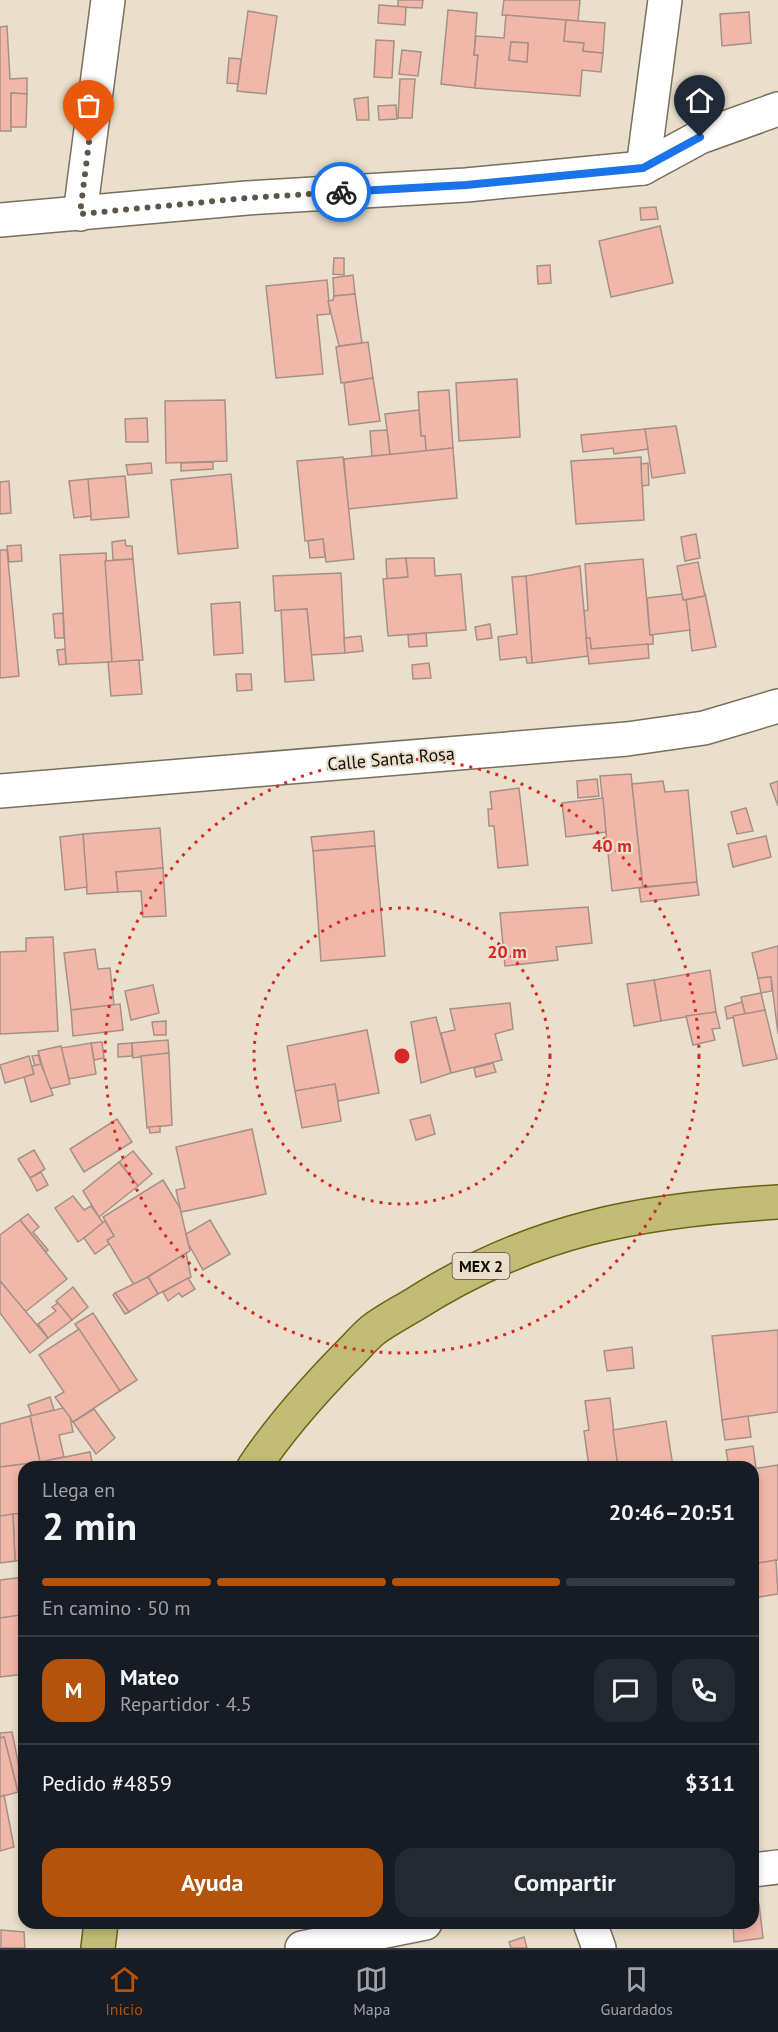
<!DOCTYPE html>
<html lang="es">
<head>
<meta charset="utf-8">
<style>
	body { margin:0; font-family:"PT Sans",sans-serif; background:#242831; color:#f1f3f6; height:100vh; display:flex; flex-direction:column; font-size:22px; white-space:nowrap }
	* { box-sizing:border-box; margin:0 }
	p { font-size:20px; color:#9ea1a6 }
	.icon { flex:none; width:33px; height:33px; fill:none; stroke:currentColor; stroke-width:2; stroke-linecap:round; stroke-linejoin:round }
	.map { position:relative; flex:1; overflow:hidden }
	.details { position:absolute; left:18px; top:1461px; width:741px; height:468px; display:flex; flex-direction:column; background:#171b24; border-radius:18px; box-shadow:0 3px 9px #0003 }
	.details>* { flex:none }
	.pin { position:absolute; display:grid; place-items:center; width:51px; height:51px; color:#fff; margin:-62px -26px; border-radius:50% 50% 50% 0; rotate:-45deg; box-shadow:0 0 6px #0007 }
	.pin .icon { rotate:45deg }
	.courier { position:absolute; display:grid; place-items:center; width:60px; height:60px; margin:-30px; border:4px solid #1a73e8; border-radius:50%; background:#fff; color:#222; box-shadow:0 2px 8px #0007 }
	.headline em { font-style:normal; font-weight:700 }
	.headline div { display:flex; flex-direction:column-reverse }
	.headline { display:flex; align-items:center; justify-content:space-between; height:102px; padding:0 24px }
	h1 { font-size:39px; font-weight:700; line-height:45px }
	.bar { display:grid; grid-template-columns:repeat(4,1fr); gap:9px 6px; align-content:center; height:72px; padding:0 24px }
	.bar i { height:8px; border-radius:4px; background:#363941 }
	.bar .current { background:#b45309 }
	.bar p { grid-column:span 4 }
	.line { display:flex; align-items:center; gap:15px; padding:0 24px; border-top:2px solid #363941 }
	.line div { flex:1 }
	.round { display:grid; place-items:center; flex:none; width:63px; height:63px; border-radius:18px; background:#242831 }
	.action { display:flex; gap:12px; margin-top:auto; padding:12px 24px }
	.action a { flex:1; height:69px; border-radius:18px; background:#b45309; color:#fff; font-size:24px; font-weight:700; line-height:69px; text-align:center }
	.action a+a { background:#242831; color:#f1f3f6 }
	.dock { display:flex; justify-content:space-around; align-items:center; height:84px; border-top:2px solid #363941; background:#171b24; font-size:16px; color:#9ea1a6 }
	.dock a { display:grid; justify-items:center; gap:3px }
	.dock .current { color:#b45309 }
	.map>svg:first-child { display:block }
</style>
</head>
<body>
<div class="map">
<svg width="778" height="1948" viewBox="0 0 778 1948">
	<rect width="100%" height="100%" fill="#e9dfca"/>
	<g fill="#f1b8a9" stroke="#a78f89" stroke-width="1.5" fill-rule="evenodd">
		<polygon points="398,0 423,0 422,8 398,7"/>
		<polygon points="504,0 580,0 578,21 502,15"/>
		<polygon points="379,5 406,7 405,25 378,23"/>
		<polygon points="448,10 477,13 474,55 478,55 475,88 441,84"/>
		<polygon points="248,11 277,16 266,94 237,91"/>
		<polygon points="749,12 751,43 722,46 720,14"/>
		<path d="M506 15 566 20 564 41 584 43 583 51 603 53 601 72 582 70 580 96 475 88 478 55H474L476 36 504 38ZM511 42 528 43 527 62 509 60Z"/>
		<polygon points="566,20 605,23 603,53 583,51 584,43 564,41"/>
		<polygon points="7,26 10,79 27,78 27,94 11,93 11,131 0,131 0,27"/>
		<polygon points="376,40 394,41 392,78 374,77"/>
		<polygon points="511,42 528,43 527,62 509,60"/>
		<polygon points="402,50 421,52 418,76 399,74"/>
		<polygon points="229,58 241,59 238,84 227,83"/>
		<polygon points="400,79 415,79 412,118 398,118"/>
		<polygon points="11,93 27,94 26,127 11,127"/>
		<polygon points="368,97 369,120 357,120 354,99"/>
		<polygon points="396,105 397,119 379,120 378,106"/>
		<polygon points="656,207 658,219 641,220 640,208"/>
		<polygon points="660,226 673,283 611,297 599,241"/>
		<polygon points="334,258 344,258 344,275 333,274"/>
		<polygon points="550,265 551,283 538,284 537,266"/>
		<polygon points="353,275 355,294 334,296 333,278"/>
		<polygon points="327,280 330,314 317,315 323,374 276,378 266,286"/>
		<polygon points="355,294 362,343 339,346 328,301 333,300 334,296"/>
		<polygon points="368,342 373,378 341,383 336,347"/>
		<polygon points="373,378 380,421 349,425 344,383"/>
		<polygon points="517,379 520,437 459,441 456,383"/>
		<polygon points="449,390 453,448 426,451 425,436 421,436 418,392"/>
		<polygon points="225,400 227,461 166,463 165,401"/>
		<polygon points="419,410 421,436 425,436 426,451 390,455 385,414"/>
		<polygon points="147,418 148,442 126,442 125,419"/>
		<polygon points="676,426 685,473 652,478 645,429"/>
		<polygon points="645,429 648,449 614,454 613,448 583,452 581,435"/>
		<polygon points="387,430 390,455 372,456 370,431"/>
		<polygon points="453,448 457,498 348,509 344,459"/>
		<polygon points="343,457 354,559 326,562 323,539 305,541 297,461"/>
		<polygon points="641,457 644,520 576,524 571,461"/>
		<polygon points="213,462 213,469 181,471 181,463"/>
		<polygon points="151,463 152,473 128,475 126,465"/>
		<polygon points="648,463 649,485 642,486 641,464"/>
		<polygon points="231,474 238,548 178,554 171,480"/>
		<polygon points="125,476 129,517 91,520 88,479"/>
		<polygon points="88,479 91,516 74,518 69,481"/>
		<polygon points="9,481 11,513 0,514 0,482"/>
		<polygon points="696,534 700,558 685,561 681,537"/>
		<polygon points="323,539 325,557 310,558 308,541"/>
		<polygon points="125,540 126,546 132,546 133,559 113,560 112,542"/>
		<polygon points="21,545 22,561 9,562 7,546"/>
		<polygon points="0,550 7,550 19,676 0,678"/>
		<polygon points="106,553 112,662 66,664 60,555"/>
		<polygon points="406,558 408,577 387,579 386,559"/>
		<polygon points="406,558 434,558 435,576 461,574 466,630 388,636 383,579 408,577"/>
		<polygon points="133,559 143,660 112,662 105,561"/>
		<polygon points="643,559 650,635 653,635 653,644 591,649 590,638 586,638 584,611 588,610 585,564"/>
		<polygon points="698,562 705,596 683,600 677,566"/>
		<polygon points="580,566 588,656 532,663 526,576"/>
		<polygon points="341,573 345,653 311,655 307,609 275,611 273,576"/>
		<polygon points="526,576 532,663 527,663 526,657 500,660 498,637 517,634 512,577"/>
		<polygon points="705,593 716,647 692,651 686,600 705,596"/>
		<polygon points="682,594 683,600 686,600 690,630 650,635 647,598"/>
		<polygon points="240,602 243,653 214,655 211,604"/>
		<polygon points="307,609 314,680 285,682 281,610"/>
		<polygon points="63,613 64,638 55,638 53,614"/>
		<polygon points="490,624 492,638 477,640 475,627"/>
		<polygon points="426,633 427,646 409,647 408,635"/>
		<polygon points="361,636 363,651 345,653 344,638"/>
		<polygon points="586,638 590,638 591,649 648,644 649,658 589,664"/>
		<polygon points="65,649 66,664 59,665 57,650"/>
		<polygon points="139,660 142,694 111,696 108,662"/>
		<polygon points="429,663 431,678 413,679 412,665"/>
		<polygon points="236,674 251,674 252,690 237,691"/>
		<polygon points="631,774 643,887 612,891 600,776"/>
		<polygon points="597,779 599,796 578,798 577,781"/>
		<polygon points="663,781 665,792 688,790 697,882 643,887 632,784"/>
		<polygon points="778,781 778,806 770,784"/>
		<polygon points="519,788 528,865 498,868 494,826 489,826 488,809 492,809 490,792"/>
		<polygon points="603,798 606,832 566,837 562,803"/>
		<polygon points="746,808 753,831 737,834 731,812"/>
		<polygon points="160,828 163,868 116,872 118,892 87,894 83,834"/>
		<polygon points="374,831 375,846 313,851 311,837"/>
		<polygon points="83,834 87,887 65,890 60,837"/>
		<polygon points="766,836 771,857 733,867 728,844"/>
		<polygon points="375,846 385,956 321,961 313,851"/>
		<polygon points="163,868 166,916 143,917 141,891 118,892 116,872"/>
		<polygon points="697,882 699,895 641,902 639,888"/>
		<polygon points="588,907 592,943 556,947 558,960 505,966 500,913"/>
		<polygon points="53,937 58,1031 0,1034 0,952 26,951 26,938"/>
		<polygon points="778,946 778,1034 771,977 758,978 752,953"/>
		<polygon points="95,949 98,969 110,968 114,1005 71,1010 64,953"/>
		<polygon points="710,970 716,1012 661,1021 654,980"/>
		<polygon points="771,977 772,991 761,993 758,978"/>
		<polygon points="654,980 661,1021 634,1026 627,984"/>
		<polygon points="153,985 159,1013 131,1020 125,991"/>
		<polygon points="761,993 765,1010 745,1014 741,997"/>
		<polygon points="742,1002 745,1014 727,1019 725,1007"/>
		<polygon points="510,1003 513,1029 495,1034 502,1060 451,1073 441,1033 455,1030 450,1009"/>
		<polygon points="120,1004 123,1030 73,1036 71,1010"/>
		<polygon points="765,1010 777,1059 743,1066 733,1016"/>
		<polygon points="716,1012 720,1028 712,1029 715,1040 693,1045 686,1016"/>
		<polygon points="436,1017 451,1073 421,1083 411,1022"/>
		<polygon points="166,1021 166,1035 154,1035 152,1022"/>
		<polygon points="367,1030 379,1093 338,1101 335,1084 295,1091 287,1046"/>
		<polygon points="168,1040 169,1053 133,1058 132,1043"/>
		<polygon points="102,1042 104,1058 94,1060 91,1043"/>
		<polygon points="91,1043 96,1074 69,1079 61,1048"/>
		<polygon points="132,1043 132,1056 118,1057 118,1044"/>
		<polygon points="61,1046 70,1084 49,1089 38,1051"/>
		<polygon points="169,1053 172,1125 147,1128 141,1056"/>
		<polygon points="38,1055 41,1064 35,1066 32,1056"/>
		<polygon points="29,1056 34,1074 5,1083 0,1065"/>
		<polygon points="493,1063 496,1072 476,1077 474,1068"/>
		<polygon points="41,1064 53,1095 31,1102 24,1077 34,1074 32,1066"/>
		<polygon points="335,1084 341,1121 302,1128 295,1091"/>
		<polygon points="430,1115 435,1134 416,1140 410,1120"/>
		<polygon points="117,1119 132,1142 84,1172 70,1149"/>
		<polygon points="160,1126 160,1132 150,1133 149,1127"/>
		<polygon points="252,1129 266,1194 181,1212 176,1190 185,1188 176,1147"/>
		<polygon points="34,1150 45,1169 30,1178 18,1159"/>
		<polygon points="133,1151 152,1174 138,1186 119,1162"/>
		<polygon points="119,1162 138,1186 99,1217 83,1191"/>
		<polygon points="41,1172 48,1185 37,1191 30,1178"/>
		<polygon points="163,1180 180,1208 190,1251 134,1285 107,1240 114,1236 103,1217"/>
		<polygon points="73,1196 84,1210 91,1206 104,1224 78,1242 55,1208"/>
		<polygon points="28,1214 39,1227 33,1232 48,1250 46,1252 20,1220"/>
		<polygon points="20,1220 67,1279 25,1312 0,1281 0,1235"/>
		<polygon points="210,1220 230,1254 203,1270 189,1245 186,1234"/>
		<polygon points="105,1221 114,1236 107,1240 109,1244 95,1254 84,1238"/>
		<polygon points="186,1253 191,1277 158,1294 148,1277"/>
		<polygon points="148,1277 158,1294 129,1312 115,1293"/>
		<polygon points="188,1278 195,1289 182,1297 179,1293 168,1301 163,1292"/>
		<polygon points="0,1281 48,1338 30,1353 0,1313"/>
		<polygon points="73,1287 88,1307 72,1320 56,1301"/>
		<polygon points="115,1293 129,1312 125,1314 113,1295"/>
		<polygon points="58,1303 72,1320 48,1338 38,1324 56,1311 52,1307"/>
		<polygon points="93,1313 137,1380 120,1391 75,1324"/>
		<polygon points="79,1329 120,1391 73,1422 55,1397 64,1392 39,1355"/>
		<polygon points="778,1330 778,1412 722,1420 712,1336"/>
		<polygon points="632,1347 634,1368 607,1371 604,1351"/>
		<polygon points="50,1397 54,1410 32,1416 28,1405"/>
		<polygon points="610,1398 618,1467 589,1467 584,1431 589,1430 585,1401"/>
		<polygon points="63,1408 70,1417 73,1432 59,1435 64,1457 40,1462 30,1416"/>
		<polygon points="94,1409 115,1438 96,1454 73,1422"/>
		<polygon points="30,1416 40,1462 0,1467 0,1424"/>
		<polygon points="748,1416 751,1437 725,1440 722,1420"/>
		<polygon points="666,1421 673,1467 618,1467 613,1430"/>
		<polygon points="753,1446 756,1468 729,1467 726,1450"/>
		<polygon points="90,1452 93,1467 41,1467 40,1462"/>
		<polygon points="40,1462 41,1467 24,1467 24,1513 0,1516 0,1467"/>
		<polygon points="778,1465 778,1560 753,1564 753,1469"/>
		<polygon points="24,1513 24,1560 15,1561 13,1514"/>
		<polygon points="13,1514 15,1561 0,1563 0,1516"/>
		<polygon points="776,1560 778,1594 753,1598 753,1564"/>
		<polygon points="24,1577 24,1615 0,1618 0,1580"/>
		<polygon points="20,1615 24,1674 0,1677 0,1618"/>
		<polygon points="12,1732 24,1791 18,1792 4,1737 0,1738 0,1733"/>
		<polygon points="4,1737 18,1792 0,1797 0,1738"/>
		<polygon points="4,1795 14,1847 0,1851 0,1797"/>
		<polygon points="759,1904 763,1938 734,1942 733,1923 753,1923 753,1905"/>
		<polygon points="1,1930 24,1932 25,1948 1,1948"/>
		<polygon points="524,1937 527,1948 511,1948 509,1942"/>
	</g>
	<g fill="none" stroke-linecap="round" stroke-linejoin="round">
		<g stroke="#786f5c" stroke-width="36">
			<g id="minor">
				<polyline points="643,168 665,0"/>
				<polyline points="80,214 108,0"/>
				<polyline points="0,220 247,198 466,185 643,168 700,137 778,109"/>
				<polyline points="0,791 627,739 704,728 778,706"/>
				<polyline points="753,1870 778,1867"/>
				<polyline points="590,1923 599,1948"/>
				<polyline points="302,1948 425,1923"/>
			</g>
		</g>
		<g stroke="#6a6214" stroke-width="36">
			<g id="major">
				<path d="M254 1467C280 1428 311 1393 344 1359 354 1350 363 1338 373 1330 386 1320 402 1312 415 1304 533 1229 641 1210 778 1202"/>
				<polyline points="98,1948 101,1923"/>
			</g>
		</g>
		<use href="#minor" stroke="#fff" stroke-width="33"/>
		<use href="#major" stroke="#c2bc76" stroke-width="33"/>
	</g>
	<g fill="none" stroke-linecap="round" stroke-linejoin="round">
		<polyline stroke="#5d574b" stroke-width="6" stroke-dasharray="0 10.8" points="89,142 80,214 247,198 341,192"/>
		<polyline stroke="#1a73e8" stroke-width="8" points="341,192 466,185 643,168 700,137"/>
	</g>
	<g fill="none" stroke="#d62828" stroke-width="3" stroke-dasharray="3 6">
		<circle cx="402" cy="1056" r="148"/>
		<circle cx="402" cy="1056" r="297"/>
	</g>
	<g text-anchor="middle" stroke-width="4.5" stroke-linejoin="round" paint-order="stroke">
		<rect fill="#e9dfca" stroke="#524d42" stroke-width="1.5" x="452.5" y="1253" width="57" height="26" rx="4.5"/>
		<g font-size="16" font-weight="bold" fill="#110e07">
			<text x="481" y="1272">MEX 2</text>
		</g>
		<g font-size="18" fill="#110e07" stroke="#e9dfca">
			<text transform="translate(391 759) rotate(-5)" y="6">Calle Santa Rosa</text>
		</g>
	</g>
	<circle cx="402" cy="1056" r="9" fill="#d62828" stroke="#e9dfca" stroke-width="3"/>
	<g font-size="18" text-anchor="middle" font-weight="bold" fill="#d62828" stroke="#e9dfca" stroke-width="4.5" stroke-linejoin="round" paint-order="stroke">
		<text x="612" y="852">40 m</text>
		<text x="507" y="958">20 m</text>
	</g>
</svg>
<div class="pin" style="left:89px;top:142px;background:#ea580c"><svg class="icon" aria-label="bag" viewBox="0 0 24 24"><path d="M5 8h14l-1 12H6zM9 8a3 3 0 0 1 6 0"/></svg></div>
<div class="pin" style="left:700px;top:137px;background:#1f2937"><svg class="icon" aria-label="home" viewBox="0 0 24 24"><path d="M3 11l9-7 9 7M6 9v11h12V9"/></svg></div>
<div class="courier" style="left:341px;top:192px"><svg class="icon" aria-label="bike" viewBox="0 0 24 24"><circle cx="6" cy="16" r="4"/><circle cx="18" cy="16" r="4"/><path d="M6 16l4-8h5l3 8M10 8l3 8H6M13 5h3"/></svg></div>
<section class="details">
<div class="headline"><div><h1>2 min</h1><p>Llega en</p></div><em>20:46–20:51</em></div>
<div class="bar"><i class="current"></i><i class="current"></i><i class="current"></i><i></i><p>En camino · 50 m</p></div>
<div class="line" style="height:108px"><b class="round" style="background:#b45309;color:#fff">M</b><div><b>Mateo</b><p>Repartidor · 4.5</p></div><a class="round"><svg class="icon" aria-label="chat" viewBox="0 0 24 24"><path d="M4 5h16v11H9l-5 4z"/></svg></a><a class="round"><svg class="icon" aria-label="phone" viewBox="0 0 24 24"><path d="M5 4h4l2 5-3 2q2 4 5 5l2-3 5 2v4C11 20 4 13 5 4z"/></svg></a></div>
<div class="line" style="height:78px"><div>Pedido #4859</div><b>$311</b></div>
<div class="action"><a>Ayuda</a><a>Compartir</a></div>
</section>
</div>
<nav class="dock">
<a class="current"><svg class="icon" aria-label="home" viewBox="0 0 24 24"><path d="M3 11l9-7 9 7M6 9v11h12V9"/></svg>Inicio</a>
<a><svg class="icon" aria-label="map" viewBox="0 0 24 24"><path d="M3 6l6-2 6 2 6-2v14l-6 2-6-2-6 2zM9 4v14M15 6v14"/></svg>Mapa</a>
<a><svg class="icon" aria-label="saved" viewBox="0 0 24 24"><path d="M7 4h10v16l-5-4-5 4z"/></svg>Guardados</a>
</nav>
</body>
</html>
